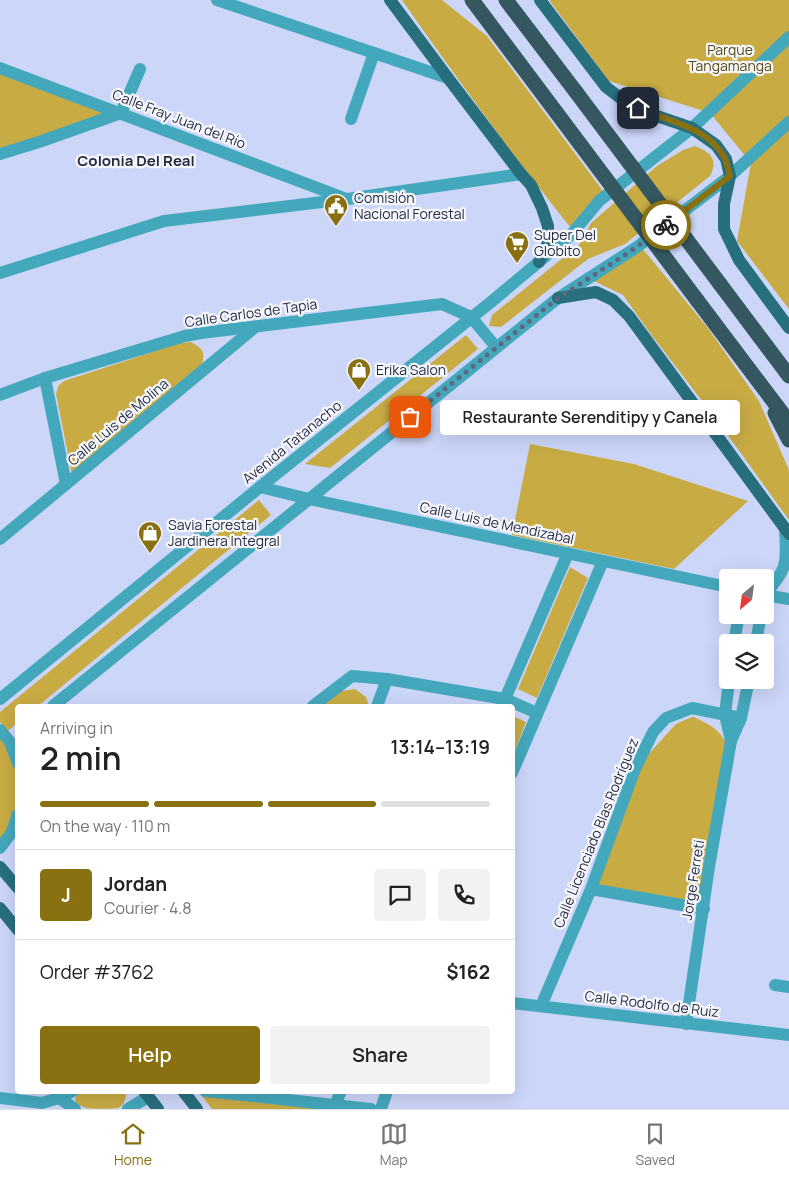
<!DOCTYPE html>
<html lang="en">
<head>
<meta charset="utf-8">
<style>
	body { margin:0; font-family:Manrope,sans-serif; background:#f2f2f2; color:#222; height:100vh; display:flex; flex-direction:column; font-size:19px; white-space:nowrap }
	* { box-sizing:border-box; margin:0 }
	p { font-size:16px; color:#767676 }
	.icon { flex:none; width:28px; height:28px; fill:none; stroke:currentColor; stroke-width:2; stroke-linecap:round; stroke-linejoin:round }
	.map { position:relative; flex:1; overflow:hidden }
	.sheet { position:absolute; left:15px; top:704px; width:500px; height:390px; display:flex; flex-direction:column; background:#fff; border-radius:5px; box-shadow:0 5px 20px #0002 }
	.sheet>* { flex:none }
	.needle { width:32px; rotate:209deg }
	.buttons { position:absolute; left:719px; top:569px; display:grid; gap:10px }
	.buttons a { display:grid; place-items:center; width:55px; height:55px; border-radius:5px; background:#fff; box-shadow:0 5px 20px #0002; font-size:25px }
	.pin { position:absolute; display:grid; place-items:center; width:42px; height:42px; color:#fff; margin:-21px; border-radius:10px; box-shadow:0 2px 8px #0006 }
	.courier { position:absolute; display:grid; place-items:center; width:50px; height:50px; margin:-25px; border:4px solid #897112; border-radius:50%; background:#fff; color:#222; box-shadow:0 1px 6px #0007 }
	.bubble { position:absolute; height:35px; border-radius:5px; background:#fff; box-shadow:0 5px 20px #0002; font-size:16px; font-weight:600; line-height:35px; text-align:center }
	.head em { font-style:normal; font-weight:600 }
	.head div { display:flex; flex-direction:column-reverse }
	.head { display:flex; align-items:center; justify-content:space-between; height:85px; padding:0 25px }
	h1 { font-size:32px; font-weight:600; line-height:38px }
	.bar { display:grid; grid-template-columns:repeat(4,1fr); gap:8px 5px; align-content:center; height:60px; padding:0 25px }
	.bar i { height:6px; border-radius:4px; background:#e0e0e0 }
	.bar .on { background:#897112 }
	.bar p { grid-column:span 4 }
	.line { display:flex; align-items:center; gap:12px; padding:0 25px; border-top:1px solid #e0e0e0 }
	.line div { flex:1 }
	.round { display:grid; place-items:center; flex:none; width:52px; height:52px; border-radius:5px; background:#f2f2f2 }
	.button { display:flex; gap:10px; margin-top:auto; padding:10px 25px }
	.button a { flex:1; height:58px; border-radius:5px; background:#897112; color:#fff; font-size:20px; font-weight:600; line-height:58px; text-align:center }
	.button a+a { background:#f2f2f2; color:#222 }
	.tab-bar { display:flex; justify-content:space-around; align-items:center; height:70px; border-top:1px solid #e0e0e0; background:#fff; font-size:14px; color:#767676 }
	.tab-bar a { display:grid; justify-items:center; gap:2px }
	.tab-bar .on { color:#897112 }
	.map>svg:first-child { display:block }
</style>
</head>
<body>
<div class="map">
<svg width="789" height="1109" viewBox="0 0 789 1109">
	<rect width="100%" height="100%" fill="#ccd6f9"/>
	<g fill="#c8ab43">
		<path d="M402 0H442L487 36 606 195 570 227C511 153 456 77 402 0Z"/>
		<polygon points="549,0 789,0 789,309 737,241 751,163 710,113 609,81"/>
		<polygon points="0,68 121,113 0,154"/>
		<path d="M695 146C710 152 719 159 710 176L625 244 588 259 501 327 489 326 492 315 579 245 591 223 657 166 683 150Z"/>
		<polygon points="642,248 707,327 759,401 789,470 789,520 722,427 650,333 623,295 594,281"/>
		<polygon points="466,335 478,349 330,468 305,464"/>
		<path d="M191 342C203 349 205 351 202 365L72 475 56 394 59 385 64 381 180 343Z"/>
		<polygon points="530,444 634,464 748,501 674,569 512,535"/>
		<polygon points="259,500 271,515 38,706 18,706 17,723 8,731 0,722 0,712"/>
		<polygon points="570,567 588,578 537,698 518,689"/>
		<polygon points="355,689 366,697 369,706 321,706 340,691"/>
		<polygon points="513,716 526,722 513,756"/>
		<path d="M692 717H694C710 725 722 730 728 748L704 909 593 888 635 769 676 724Z"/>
		<polygon points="0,730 18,763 17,814 0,847"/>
		<path d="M81 1091H126C126 1098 125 1105 118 1108 113 1109 92 1109 86 1108 82 1107 79 1105 76 1102L75 1098Z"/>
		<polygon points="199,1092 321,1105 321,1109 212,1109"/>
	</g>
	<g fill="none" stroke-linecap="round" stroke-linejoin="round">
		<g stroke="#44a8bc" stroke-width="12">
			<polyline points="217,0 448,78"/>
			<polyline points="0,68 344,198"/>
			<polyline points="351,119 374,53"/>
			<polyline points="0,154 39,142 121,113 140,69"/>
			<polyline points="0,273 164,221 347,199 521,174"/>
			<polyline points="45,378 66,484"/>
			<polyline points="0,395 45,378 185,336 201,333 442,304 471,317 496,347"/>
			<polyline points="260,487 309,499 728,587"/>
			<polyline points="0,539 254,328"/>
			<path d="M765 594C788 569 787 562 785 529"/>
			<polyline points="765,595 789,599"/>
			<polyline points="734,642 739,615"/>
			<polyline points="756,642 761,615"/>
			<polyline points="729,680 725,715 731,741"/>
			<polyline points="0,699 260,487 491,302 571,235 599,201 692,128 789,37"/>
			<polyline points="53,706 558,298 637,247 730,176 789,122"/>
			<polyline points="313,706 352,676 387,679 505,699 537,713"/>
			<polyline points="377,706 387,679"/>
			<polyline points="502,706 568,553"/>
			<polyline points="0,730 10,742 18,763"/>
			<polyline points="512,773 603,561"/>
			<polyline points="0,848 12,832 18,814"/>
			<polyline points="591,889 704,909"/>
			<polyline points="775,985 789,987"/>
			<polyline points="512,1003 789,1035"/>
			<polyline points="541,1006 591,889 635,769 653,732 666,718 692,708 741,718"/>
			<polyline points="686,1024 709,867 731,741 741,718 749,680"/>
			<polyline points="205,1091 371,1109"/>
			<polyline points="0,1098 42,1103 59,1098 73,1091"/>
			<polyline points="59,1098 75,1109"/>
			<polyline points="128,1109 148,1097"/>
			<polyline points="334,1109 335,1105 341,1091"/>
			<polyline points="381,1109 387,1091"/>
		</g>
		<g stroke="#286f7d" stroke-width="12">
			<polyline points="390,0 448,78 521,174 531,185 542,208 548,226 548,243 539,262"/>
			<polyline points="540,0 606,87 623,100 654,115 692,128 716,145 726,159 730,176 724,204 724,229 739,260 789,328"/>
			<polyline points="558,298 596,292 613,300 629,316 789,534"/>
			<polyline points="0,867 18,888"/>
			<polyline points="0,908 18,930"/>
			<polyline points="144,1091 158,1109"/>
			<polyline points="183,1091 197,1109"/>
		</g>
		<g stroke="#355860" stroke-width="15">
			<polyline points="472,0 556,112"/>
			<polyline points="506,0 576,92"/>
			<polyline points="720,284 789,376"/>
			<polyline points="697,300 789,422"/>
			<polyline points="775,413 789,440"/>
		</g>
		<g stroke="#355860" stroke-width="15">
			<polyline points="576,92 720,284"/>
			<polyline points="556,112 697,300"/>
		</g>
	</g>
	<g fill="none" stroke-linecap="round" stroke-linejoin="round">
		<polyline stroke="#5f6681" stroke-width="5" stroke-dasharray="0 9" points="410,417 558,298 628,253 666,225"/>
		<path stroke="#897112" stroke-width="6" d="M638 108C667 121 708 127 724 157 727 162 728 170 730 176L666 225"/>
	</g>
	<defs>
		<g id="civic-pin" transform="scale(1.25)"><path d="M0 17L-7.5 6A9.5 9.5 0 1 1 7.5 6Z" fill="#897112" stroke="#f6f8fe"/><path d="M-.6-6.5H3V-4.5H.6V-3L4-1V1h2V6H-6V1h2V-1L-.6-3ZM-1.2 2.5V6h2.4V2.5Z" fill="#fff"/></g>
		<g id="supermarket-pin" transform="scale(1.25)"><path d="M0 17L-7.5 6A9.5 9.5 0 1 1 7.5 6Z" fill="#897112" stroke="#f6f8fe"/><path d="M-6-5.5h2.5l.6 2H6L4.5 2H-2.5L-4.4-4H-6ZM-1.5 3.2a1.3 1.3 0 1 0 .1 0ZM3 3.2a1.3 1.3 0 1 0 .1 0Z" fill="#fff"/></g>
		<g id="shop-pin" transform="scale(1.25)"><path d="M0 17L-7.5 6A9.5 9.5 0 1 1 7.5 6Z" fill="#897112" stroke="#f6f8fe"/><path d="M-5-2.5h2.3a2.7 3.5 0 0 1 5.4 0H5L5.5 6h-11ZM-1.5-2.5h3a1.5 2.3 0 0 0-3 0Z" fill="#fff"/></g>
	</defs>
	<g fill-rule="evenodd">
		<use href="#civic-pin" x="336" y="206"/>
		<use href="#supermarket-pin" x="517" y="243"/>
		<use href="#shop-pin" x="359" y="370"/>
		<use href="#shop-pin" x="150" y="533"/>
	</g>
	<g text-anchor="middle" stroke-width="4.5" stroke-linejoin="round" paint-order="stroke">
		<g font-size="14" fill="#584912" stroke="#f6f8fe">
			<text x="730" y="55">Parque<tspan x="730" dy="16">Tangamanga</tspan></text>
		</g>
		<g font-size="14" fill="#252a41" stroke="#f6f8fe">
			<text transform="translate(179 119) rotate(21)" y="5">Calle Fray Juan del Río</text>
			<text transform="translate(251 313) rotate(-8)" y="5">Calle Carlos de Tapia</text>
			<text transform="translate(118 422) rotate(-40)" y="5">Calle Luis de Molina</text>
			<text transform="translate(292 442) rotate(-39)" y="5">Avenida Tatanacho</text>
			<text transform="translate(497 523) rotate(12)" y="5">Calle Luis de Mendizabal</text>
			<text transform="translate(596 833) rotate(-68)" y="5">Calle Licenciado Blas Rodríguez</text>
			<text transform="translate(693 880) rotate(-81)" y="5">Jorge Ferreti</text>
			<text transform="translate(652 1004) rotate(7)" y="5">Calle Rodolfo de Ruiz</text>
		</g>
		<g font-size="14" fill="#252a41" stroke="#f6f8fe" text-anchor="start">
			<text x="354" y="203">Comisión<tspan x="354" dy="16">Nacional Forestal</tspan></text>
			<text x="534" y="240">Super Del<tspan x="534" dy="16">Globito</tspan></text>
			<text x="376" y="375">Erika Salon</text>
			<text x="168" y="530">Savia Forestal<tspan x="168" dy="16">Jardinera Integral</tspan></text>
		</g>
		<g font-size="15" font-weight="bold" fill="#252a41" stroke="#f6f8fe">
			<text x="136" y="166">Colonia Del Real</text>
		</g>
	</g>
</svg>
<div class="buttons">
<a><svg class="needle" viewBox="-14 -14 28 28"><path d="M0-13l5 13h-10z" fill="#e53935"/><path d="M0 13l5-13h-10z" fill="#767676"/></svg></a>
<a><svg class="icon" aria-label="layers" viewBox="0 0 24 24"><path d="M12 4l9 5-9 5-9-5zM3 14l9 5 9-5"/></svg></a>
</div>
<div class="pin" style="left:410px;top:417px;background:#ea580c"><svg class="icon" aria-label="bag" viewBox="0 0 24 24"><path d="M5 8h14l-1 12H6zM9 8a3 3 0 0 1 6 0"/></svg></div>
<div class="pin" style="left:638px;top:108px;background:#1f2937"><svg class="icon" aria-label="home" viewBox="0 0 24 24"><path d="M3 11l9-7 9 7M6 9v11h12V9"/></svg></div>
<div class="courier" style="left:666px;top:225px"><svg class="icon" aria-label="bike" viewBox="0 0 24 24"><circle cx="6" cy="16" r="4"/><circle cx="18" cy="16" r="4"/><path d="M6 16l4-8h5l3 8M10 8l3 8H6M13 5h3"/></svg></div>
<div class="bubble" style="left:440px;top:400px;width:300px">Restaurante Serenditipy y Canela</div>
<section class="sheet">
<div class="head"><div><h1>2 min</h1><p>Arriving in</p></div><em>13:14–13:19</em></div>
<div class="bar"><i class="on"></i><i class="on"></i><i class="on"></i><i></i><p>On the way · 110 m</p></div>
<div class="line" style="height:90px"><b class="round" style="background:#897112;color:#fff">J</b><div><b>Jordan</b><p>Courier · 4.8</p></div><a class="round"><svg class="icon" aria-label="chat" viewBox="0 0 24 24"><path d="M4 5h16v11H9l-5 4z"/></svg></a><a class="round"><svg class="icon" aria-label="phone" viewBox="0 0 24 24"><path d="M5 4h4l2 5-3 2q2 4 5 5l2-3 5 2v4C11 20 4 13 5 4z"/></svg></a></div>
<div class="line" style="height:65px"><div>Order #3762</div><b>$162</b></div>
<div class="button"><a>Help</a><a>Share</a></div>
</section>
</div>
<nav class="tab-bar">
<a class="on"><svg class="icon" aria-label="home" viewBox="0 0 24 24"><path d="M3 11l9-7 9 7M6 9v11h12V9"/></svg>Home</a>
<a><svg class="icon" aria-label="map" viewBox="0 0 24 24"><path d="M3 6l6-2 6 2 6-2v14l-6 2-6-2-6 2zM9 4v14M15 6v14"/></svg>Map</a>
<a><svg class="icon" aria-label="saved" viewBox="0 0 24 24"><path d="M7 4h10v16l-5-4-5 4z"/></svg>Saved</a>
</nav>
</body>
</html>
